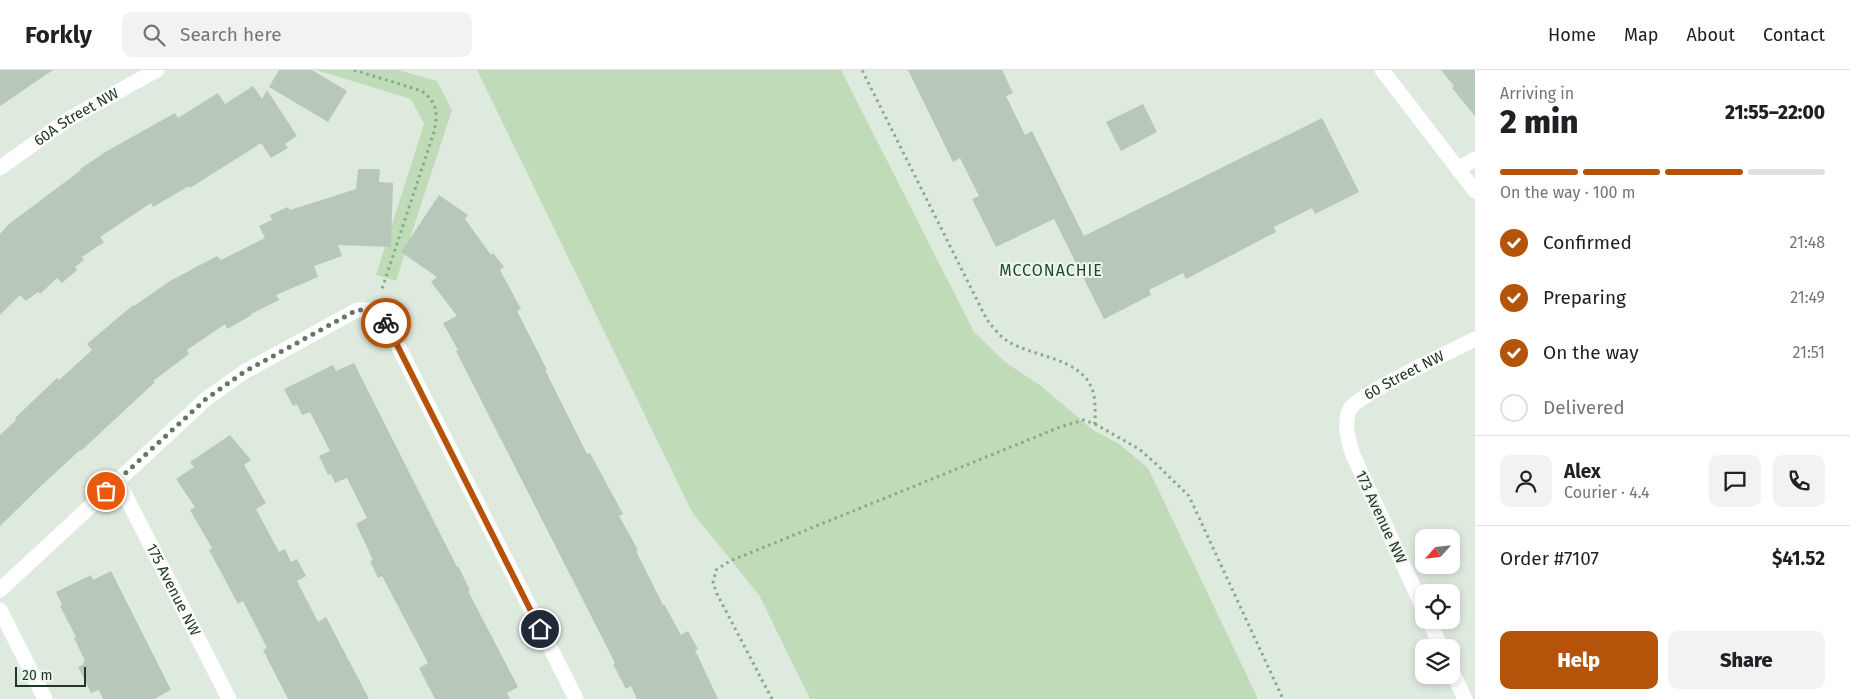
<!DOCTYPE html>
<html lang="en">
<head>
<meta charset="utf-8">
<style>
	body { margin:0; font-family:"Fira Sans",sans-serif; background:#f2f2f2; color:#202124; height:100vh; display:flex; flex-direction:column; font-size:19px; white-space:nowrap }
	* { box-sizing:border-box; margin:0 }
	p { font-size:16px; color:#757577 }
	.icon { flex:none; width:28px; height:28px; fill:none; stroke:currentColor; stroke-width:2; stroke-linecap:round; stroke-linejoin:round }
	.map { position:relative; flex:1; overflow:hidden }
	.panel { display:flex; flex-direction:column; background:#fff; width:375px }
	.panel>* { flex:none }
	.needle { width:32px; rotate:243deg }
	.controls { position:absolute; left:1415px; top:459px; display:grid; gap:10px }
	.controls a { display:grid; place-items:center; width:45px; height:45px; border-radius:10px; background:#fff; box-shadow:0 2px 8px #0003; font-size:25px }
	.scale { position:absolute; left:15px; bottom:12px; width:71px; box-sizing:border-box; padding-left:5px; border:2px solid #203926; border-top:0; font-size:14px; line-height:18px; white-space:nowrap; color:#203926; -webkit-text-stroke:4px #eff6ef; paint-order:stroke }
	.pin { position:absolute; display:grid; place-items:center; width:42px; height:42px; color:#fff; margin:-21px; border:2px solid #fff; border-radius:50%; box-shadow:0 1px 5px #0007 }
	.courier { position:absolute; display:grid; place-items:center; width:50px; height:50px; margin:-25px; border:4px solid #b45309; border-radius:50%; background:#fff; color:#222; box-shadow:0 1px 6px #0007 }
	.head em { font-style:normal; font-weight:800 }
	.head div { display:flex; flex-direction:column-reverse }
	.head { display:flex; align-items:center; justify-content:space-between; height:85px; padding:0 25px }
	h1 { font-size:32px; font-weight:800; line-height:38px }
	.bar { display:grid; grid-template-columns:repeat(4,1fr); gap:8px 5px; align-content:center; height:60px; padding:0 25px }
	.bar i { height:6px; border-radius:4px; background:#e0e0e0 }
	.bar .on { background:#b45309 }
	.bar p { grid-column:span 4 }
	.line { display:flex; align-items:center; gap:12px; padding:0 25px; border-top:1px solid #e0e0e0 }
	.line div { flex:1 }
	.round { display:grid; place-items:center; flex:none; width:52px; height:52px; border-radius:10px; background:#f2f2f2 }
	ol { padding:0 25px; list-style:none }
	li { display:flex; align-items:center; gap:15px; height:55px }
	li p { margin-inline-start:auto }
	li .icon { padding:5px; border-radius:50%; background:#b45309; color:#fff; stroke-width:4 }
	li:last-child { color:#757577 }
	li i { width:28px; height:28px; border:2px solid #e0e0e0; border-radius:50% }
	.cta { display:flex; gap:10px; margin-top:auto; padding:10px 25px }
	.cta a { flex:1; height:58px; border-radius:10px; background:#b45309; color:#fff; font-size:20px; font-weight:800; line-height:58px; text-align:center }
	.cta a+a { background:#f2f2f2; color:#202124 }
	header { display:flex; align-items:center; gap:30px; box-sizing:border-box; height:70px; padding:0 25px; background:#fff; border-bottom:1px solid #e0e0e0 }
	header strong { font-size:24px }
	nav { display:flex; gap:28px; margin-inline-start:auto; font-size:18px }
	.search { width:350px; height:45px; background:#f2f2f2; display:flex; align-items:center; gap:12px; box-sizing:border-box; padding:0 18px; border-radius:10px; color:#757577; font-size:19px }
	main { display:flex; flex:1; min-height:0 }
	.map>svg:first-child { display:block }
</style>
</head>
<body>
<header>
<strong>Forkly</strong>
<div class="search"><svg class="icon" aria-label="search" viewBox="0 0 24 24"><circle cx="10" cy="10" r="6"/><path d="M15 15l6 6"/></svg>Search here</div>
<nav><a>Home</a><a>Map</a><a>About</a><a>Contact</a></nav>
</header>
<main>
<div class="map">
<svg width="1475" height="629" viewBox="0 0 1475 629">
	<rect width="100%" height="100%" fill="#dfeadf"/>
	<g fill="#c0dbb8">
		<polygon points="316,0 398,0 437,11 452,40 396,211 376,205 424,54 411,29"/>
		<polygon points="477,0 841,0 974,262 1005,292 1041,316 1093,360 1119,374 1148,398 1258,629 810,629 759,525 692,442"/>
	</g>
	<g fill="#b7c7b9">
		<polygon points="0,0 53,0 0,36"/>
		<polygon points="279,0 312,0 347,21 328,52 269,17"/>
		<polygon points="908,0 1002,0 1013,23 1006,26 1025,65 1032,61 1084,166 1322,48 1359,122 1315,144 1312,138 1274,157 1276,162 1186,209 1183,203 1149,220 1151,225 1104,249 1054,149 996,177 972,129 979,126 960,88 953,92"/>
		<polygon points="1441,0 1475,0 1475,46 1452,18 1454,16"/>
		<polygon points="253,16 262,29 267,20 297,66 285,74 288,78 271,88 261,73 190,118 189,116 153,137 151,133 100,167 104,172 82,187 84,190 75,197 77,200 62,213 57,208 40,224 38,222 26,231 20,225 0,245 0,164 9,154 81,100 80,99 107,81 175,43 178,48 218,23 225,34"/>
		<polygon points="1143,34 1157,62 1121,81 1106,52"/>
		<polygon points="358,99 380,99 379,112 393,113 391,177 338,175 342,186 314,196 318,207 276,225 279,230 251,244 252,245 227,259 225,254 187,280 189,284 153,311 155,312 81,381 80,380 42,415 0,456 0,365 16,350 15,348 57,308 59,310 92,280 87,274 133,235 134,236 170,211 217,186 221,190 265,168 259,156 272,150 270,145 288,137 290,140 356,119"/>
		<polygon points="439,125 468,145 465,149 491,185 493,183 504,197 500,200 521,239 517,241 547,300 545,300 587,384 590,383 623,444 619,446 638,480 636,481 663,535 664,534 681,565 688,561 698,579 695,580 718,629 637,629 631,616 626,619 613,594 615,593 456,281 458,280 443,253 457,246 431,212 437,207 401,182"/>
		<polygon points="354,293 457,497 458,496 470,520 468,521 518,617 507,623 510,629 435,629 419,598 428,593 382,506 378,508 370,491 373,490 356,454 367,448 347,408 335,413 331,404 328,405 319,386 330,381 310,342 302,345 297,334 293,336 284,319 333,295 336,301"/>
		<polygon points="230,365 251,390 244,395 266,433 256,439 279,482 285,479 291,492 297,489 306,506 297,511 318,552 326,547 369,629 288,629 263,580 267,578 243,531 238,534 209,480 212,478 190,440 195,437 176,409 194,397 190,392"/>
		<polygon points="111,501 171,620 154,629 103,629 99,620 91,623 78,597 84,594 83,592 85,591 74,568 76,567 60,536 62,535 56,522 91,505 93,510"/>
	</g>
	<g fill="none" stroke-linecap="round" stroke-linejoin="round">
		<g stroke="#80ac88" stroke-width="3" stroke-dasharray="2.5 4" stroke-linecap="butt">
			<path d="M354 0 422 21C438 34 438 43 434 62L381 222"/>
			<polyline points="1095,354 1139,379 1154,392 1189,426 1283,629"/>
			<path d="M772 629 717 524 713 513 716 500 730 491 1060 357 1084 350 1095 354C1095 342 1096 329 1092 319 1081 288 1034 287 1009 272 1000 267 993 257 987 250L862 0"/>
		</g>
		<g stroke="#fff" stroke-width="15">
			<polyline points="1382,0 1475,121"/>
			<path id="s1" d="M0 98 67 50 157 0"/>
			<polyline points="1458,99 1475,89"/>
			<path id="s2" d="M118 411 229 629"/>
			<polyline points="0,520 206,329 244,302 357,240 375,240 388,256 576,629"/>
			<polyline points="0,540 45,629"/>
			<path id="s3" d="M1424 540 1353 385C1348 371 1343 353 1350 339 1358 324 1454 280 1475 269"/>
			<polyline points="1429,550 1441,578"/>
			<polyline points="1451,599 1465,629"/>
		</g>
	</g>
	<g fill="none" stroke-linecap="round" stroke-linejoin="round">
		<polyline stroke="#637767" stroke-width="5" stroke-dasharray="0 9" points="106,421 206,329 244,302 357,240 375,240 386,253"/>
		<polyline stroke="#b45309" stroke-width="6" points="386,253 540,559"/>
	</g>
	<g text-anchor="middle" stroke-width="4" stroke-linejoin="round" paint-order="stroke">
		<g font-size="15" fill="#203926" stroke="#eff6ef">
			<text dy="5" stroke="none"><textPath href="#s1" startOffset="92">60A Street NW</textPath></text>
			<text dy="5" stroke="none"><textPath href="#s3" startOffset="282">60 Street NW</textPath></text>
			<text transform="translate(1381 447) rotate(65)" y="5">173 Avenue NW</text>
			<text dy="5" stroke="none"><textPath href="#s2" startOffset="122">175 Avenue NW</textPath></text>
		</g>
		<g font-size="16" letter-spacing="1" fill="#1d4a29" stroke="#eff6ef">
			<text x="1051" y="206">MCCONACHIE</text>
		</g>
	</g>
</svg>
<div class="controls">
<a><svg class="needle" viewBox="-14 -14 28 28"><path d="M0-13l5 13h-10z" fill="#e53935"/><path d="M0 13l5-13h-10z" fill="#757577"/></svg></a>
<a><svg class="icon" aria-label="locate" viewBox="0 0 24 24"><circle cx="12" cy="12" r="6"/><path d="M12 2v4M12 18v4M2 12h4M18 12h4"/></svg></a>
<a><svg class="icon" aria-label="layers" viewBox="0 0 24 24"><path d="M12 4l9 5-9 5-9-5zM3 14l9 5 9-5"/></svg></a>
</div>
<div class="scale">20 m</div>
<div class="pin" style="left:106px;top:421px;background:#ea580c"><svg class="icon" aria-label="bag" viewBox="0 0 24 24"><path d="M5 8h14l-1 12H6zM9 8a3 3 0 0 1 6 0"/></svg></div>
<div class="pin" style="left:540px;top:559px;background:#1f2937"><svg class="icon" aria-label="home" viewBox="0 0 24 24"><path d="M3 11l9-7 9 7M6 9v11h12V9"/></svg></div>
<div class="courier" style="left:386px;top:253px"><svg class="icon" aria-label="bike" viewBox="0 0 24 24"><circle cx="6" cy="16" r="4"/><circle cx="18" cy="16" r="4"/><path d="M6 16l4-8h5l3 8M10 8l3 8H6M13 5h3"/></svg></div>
</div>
<section class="panel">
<div class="head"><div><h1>2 min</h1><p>Arriving in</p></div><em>21:55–22:00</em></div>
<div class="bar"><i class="on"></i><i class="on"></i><i class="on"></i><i></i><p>On the way · 100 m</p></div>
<ol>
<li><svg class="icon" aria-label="check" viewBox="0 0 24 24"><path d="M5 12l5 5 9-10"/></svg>Confirmed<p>21:48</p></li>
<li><svg class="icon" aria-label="check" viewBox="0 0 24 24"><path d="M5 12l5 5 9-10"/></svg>Preparing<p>21:49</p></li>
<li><svg class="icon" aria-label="check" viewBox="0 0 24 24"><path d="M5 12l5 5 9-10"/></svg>On the way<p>21:51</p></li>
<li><i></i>Delivered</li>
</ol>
<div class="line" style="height:90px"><a class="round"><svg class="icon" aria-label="person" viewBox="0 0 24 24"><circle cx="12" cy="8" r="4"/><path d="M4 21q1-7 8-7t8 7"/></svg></a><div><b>Alex</b><p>Courier · 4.4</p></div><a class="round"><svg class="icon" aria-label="chat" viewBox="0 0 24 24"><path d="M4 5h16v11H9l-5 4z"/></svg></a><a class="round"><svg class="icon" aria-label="phone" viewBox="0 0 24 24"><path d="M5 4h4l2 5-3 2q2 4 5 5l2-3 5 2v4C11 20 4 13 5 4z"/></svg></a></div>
<div class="line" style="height:65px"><div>Order #7107</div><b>$41.52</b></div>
<div class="cta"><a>Help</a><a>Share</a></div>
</section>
</main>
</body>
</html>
